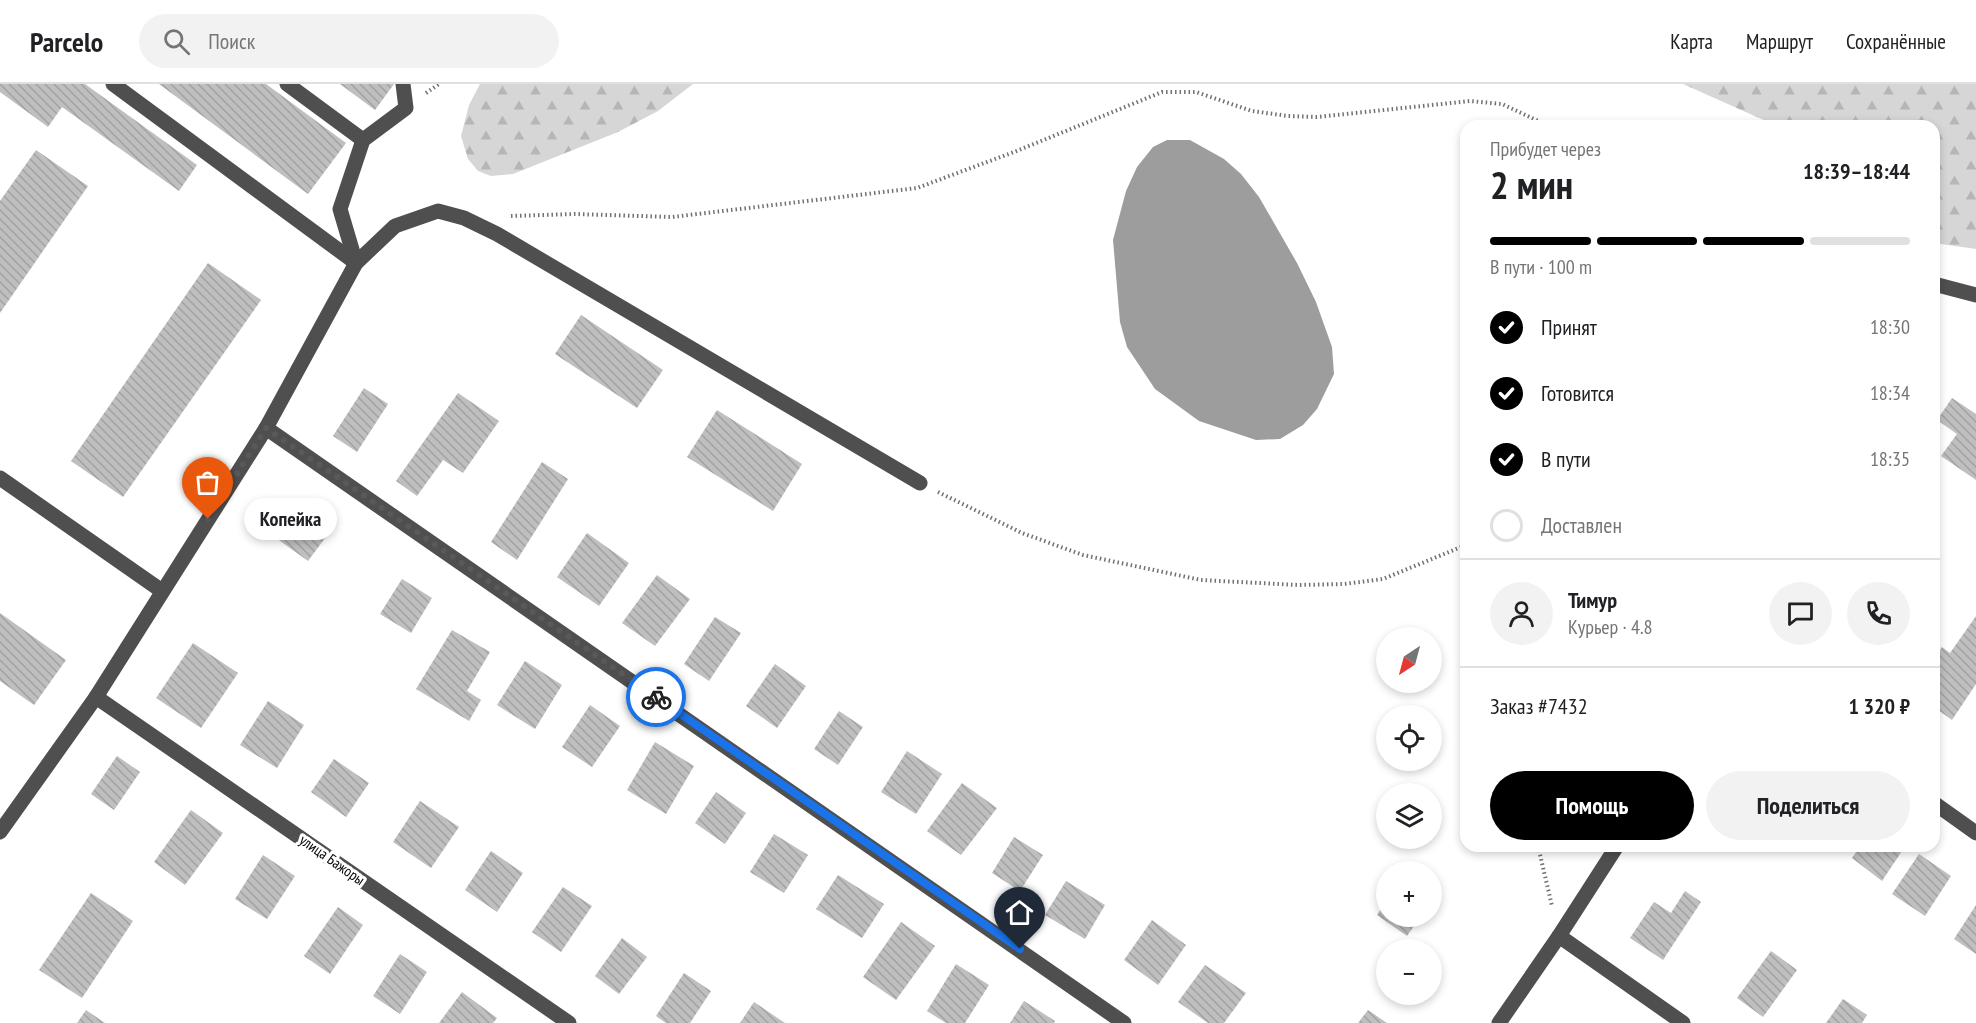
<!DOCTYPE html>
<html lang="ru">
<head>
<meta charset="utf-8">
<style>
	body { margin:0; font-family:"PT Sans Narrow",sans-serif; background:#f2f2f2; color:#202124; height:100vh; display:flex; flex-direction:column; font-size:22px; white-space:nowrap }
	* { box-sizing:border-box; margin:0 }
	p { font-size:20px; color:#757577 }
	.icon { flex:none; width:33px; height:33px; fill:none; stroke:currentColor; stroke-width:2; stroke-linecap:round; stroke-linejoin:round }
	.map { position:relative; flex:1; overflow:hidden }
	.drawer { position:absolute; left:1460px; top:36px; width:480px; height:732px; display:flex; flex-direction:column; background:#fff; border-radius:18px; box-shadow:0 3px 9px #0003 }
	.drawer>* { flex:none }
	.needle { width:39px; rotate:216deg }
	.tools { position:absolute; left:1376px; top:543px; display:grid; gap:12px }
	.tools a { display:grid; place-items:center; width:66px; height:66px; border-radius:50%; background:#fff; box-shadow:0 3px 9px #0003; font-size:30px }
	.pin { position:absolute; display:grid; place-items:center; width:51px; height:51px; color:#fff; margin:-62px -26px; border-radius:50% 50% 50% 0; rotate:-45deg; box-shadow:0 0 6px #0007 }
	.pin .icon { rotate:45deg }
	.courier { position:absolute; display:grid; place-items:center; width:60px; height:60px; margin:-30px; border:4px solid #1a73e8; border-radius:50%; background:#fff; color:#222; box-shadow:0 2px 8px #0007 }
	.bubble { position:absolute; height:42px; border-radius:21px; background:#fff; box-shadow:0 3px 9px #0003; font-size:20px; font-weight:700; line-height:42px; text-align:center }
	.headline em { font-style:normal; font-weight:700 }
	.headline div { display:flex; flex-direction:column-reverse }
	.headline { display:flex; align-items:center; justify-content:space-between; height:102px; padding:0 30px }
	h1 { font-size:39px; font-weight:700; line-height:45px }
	.bar { display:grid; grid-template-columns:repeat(4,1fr); gap:9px 6px; align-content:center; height:72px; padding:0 30px }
	.bar i { height:8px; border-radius:4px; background:#e0e0e0 }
	.bar .current { background:#000 }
	.bar p { grid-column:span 4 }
	.line { display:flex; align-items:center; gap:15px; padding:0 30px; border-top:2px solid #e0e0e0 }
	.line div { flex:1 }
	.round { display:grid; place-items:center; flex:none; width:63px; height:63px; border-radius:32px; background:#f2f2f2 }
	ol { padding:0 30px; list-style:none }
	li { display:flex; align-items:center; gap:18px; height:66px }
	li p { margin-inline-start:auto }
	li .icon { padding:6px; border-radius:50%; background:#000; color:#fff; stroke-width:4 }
	li:last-child { color:#757577 }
	li i { width:33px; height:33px; border:3px solid #e0e0e0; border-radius:50% }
	.primary-button { display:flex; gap:12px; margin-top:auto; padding:12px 30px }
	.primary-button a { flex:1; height:69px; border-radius:36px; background:#000; color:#fff; font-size:24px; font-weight:700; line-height:69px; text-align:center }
	.primary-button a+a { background:#f2f2f2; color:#202124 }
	header { display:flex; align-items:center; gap:36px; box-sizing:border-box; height:84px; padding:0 30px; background:#fff; border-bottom:2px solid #e0e0e0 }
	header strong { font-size:28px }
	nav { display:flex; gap:33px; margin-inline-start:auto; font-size:21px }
	.search { width:420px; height:54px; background:#f2f2f2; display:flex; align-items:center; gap:15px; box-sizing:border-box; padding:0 21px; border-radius:33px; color:#757577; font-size:22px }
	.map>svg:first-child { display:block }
</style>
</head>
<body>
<header>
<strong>Parcelo</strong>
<div class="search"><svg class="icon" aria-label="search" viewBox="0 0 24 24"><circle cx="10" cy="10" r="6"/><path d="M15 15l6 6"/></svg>Поиск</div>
<nav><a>Карта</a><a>Маршрут</a><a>Сохранённые</a></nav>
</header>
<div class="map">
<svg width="1976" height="939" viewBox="0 0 1976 939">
	<defs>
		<pattern id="forest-firs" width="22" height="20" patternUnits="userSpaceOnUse" patternTransform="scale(1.5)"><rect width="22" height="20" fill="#d6d6d6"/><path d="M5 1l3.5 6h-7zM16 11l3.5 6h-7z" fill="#b6b6b6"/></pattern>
		<pattern id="building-back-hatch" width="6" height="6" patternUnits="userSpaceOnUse" patternTransform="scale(1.5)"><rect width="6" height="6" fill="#bfbfbf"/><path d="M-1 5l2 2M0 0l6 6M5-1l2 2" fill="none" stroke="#a2a2a2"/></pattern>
	</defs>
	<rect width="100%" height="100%" fill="#fff"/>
	<g fill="url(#forest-firs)">
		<polygon points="480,0 693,0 658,27 618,48 513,90 491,92 478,87 468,75 461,52 469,21"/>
		<polygon points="1683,0 1976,0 1976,165 1934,159 1934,42 1777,42"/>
	</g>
	<polygon fill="#9d9d9d" points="1167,56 1190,56 1224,75 1241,90 1259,113 1297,179 1316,218 1332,263 1334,290 1317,325 1303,341 1280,355 1256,356 1199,337 1155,305 1127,263 1120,238 1113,156 1126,107 1137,83 1153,63"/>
	<g fill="url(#building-back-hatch)">
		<polygon points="0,0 85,0 197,81 179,107 62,23 48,43 0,8"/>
		<polygon points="159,0 266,0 346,59 308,110"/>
		<polygon points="340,0 394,0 375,26"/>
		<polygon points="36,66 88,102 0,229 0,117"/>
		<polygon points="208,179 261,216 123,413 71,377"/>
		<polygon points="581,231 663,286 637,324 555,270"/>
		<polygon points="364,304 388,320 357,368 333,352"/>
		<polygon points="458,309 499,337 463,389 443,376 417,412 396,397"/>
		<polygon points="1952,314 1976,330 1976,396 1941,372 1957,350 1937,336"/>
		<polygon points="717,326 802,380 773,427 687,373"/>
		<polygon points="542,378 568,395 517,476 491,458"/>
		<polygon points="292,418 331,446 308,477 269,449"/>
		<polygon points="587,449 629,479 599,522 557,493"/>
		<polygon points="657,491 690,515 655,562 622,539"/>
		<polygon points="402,495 432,514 411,549 380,530"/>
		<polygon points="0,529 66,576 34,621 0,597"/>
		<polygon points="1976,532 1976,600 1952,636 1934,623 1934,575 1942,563 1950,569"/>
		<polygon points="715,533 741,549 709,597 684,580"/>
		<polygon points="452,546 490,568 467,607 481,616 469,637 416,605"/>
		<polygon points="193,559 238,589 201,644 156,614"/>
		<polygon points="525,577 562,601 535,645 497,621"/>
		<polygon points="775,580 806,602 777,644 746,622"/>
		<polygon points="268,617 304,641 277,684 240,661"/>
		<polygon points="590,621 620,642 592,683 562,663"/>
		<polygon points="839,627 863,643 838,681 814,665"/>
		<polygon points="655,658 694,682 666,730 627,706"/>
		<polygon points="907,667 942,690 916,730 881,708"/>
		<polygon points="117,672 140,688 114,726 91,710"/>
		<polygon points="334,675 369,699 346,733 311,708"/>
		<polygon points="962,699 997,724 961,771 927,747"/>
		<polygon points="716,708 746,729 725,760 695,739"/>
		<polygon points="420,717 459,743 431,784 393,758"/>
		<polygon points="191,726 223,749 185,801 154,778"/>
		<polygon points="774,750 808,771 784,809 750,788"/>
		<polygon points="1014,753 1043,771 1020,807 992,789"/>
		<polygon points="1860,762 1895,762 1902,767 1882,797 1852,774"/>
		<polygon points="491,767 523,789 497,828 465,806"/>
		<polygon points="1919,770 1951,792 1925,832 1892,810"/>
		<polygon points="263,771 295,792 267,835 235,815"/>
		<polygon points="838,791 884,820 862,854 816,825"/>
		<polygon points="1066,797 1105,821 1085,855 1045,831"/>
		<polygon points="563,803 592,822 561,868 532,848"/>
		<polygon points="1685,807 1701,818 1663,876 1630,854 1654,818 1671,829"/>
		<polygon points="91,809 133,837 82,914 39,886"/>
		<polygon points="1386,818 1386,832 1421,832 1407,852 1377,831"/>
		<polygon points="1976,821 1976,870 1954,855"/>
		<polygon points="338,823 363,841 330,890 304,872"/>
		<polygon points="1152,836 1186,861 1158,901 1124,876"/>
		<polygon points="901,838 935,862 896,916 863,893"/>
		<polygon points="622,854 647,873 619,910 595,892"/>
		<polygon points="1771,867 1797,886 1763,933 1737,914"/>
		<polygon points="400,870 427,888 400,930 373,912"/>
		<polygon points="956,880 989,901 965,939 946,939 927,927"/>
		<polygon points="1205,881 1246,909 1224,939 1208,939 1178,918"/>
		<polygon points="684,889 711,907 690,939 666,939 656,932"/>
		<polygon points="462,908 497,934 493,939 439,939"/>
		<polygon points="1843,915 1867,931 1862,939 1826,939"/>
		<polygon points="1024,917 1055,937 1054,939 1010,939"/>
		<polygon points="754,918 785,939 740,939"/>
		<polygon points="86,926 105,939 77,939"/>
		<polygon points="1368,926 1387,939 1358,939"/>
	</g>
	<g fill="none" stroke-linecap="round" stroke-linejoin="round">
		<g stroke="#717171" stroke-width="4" stroke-dasharray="1.5 3" stroke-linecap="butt">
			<polyline points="426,9 439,0"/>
			<polyline points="511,132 575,130 672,133 917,104 1014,68 1162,8 1196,8 1252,27 1288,32 1317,33 1470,17 1502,20 1549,42"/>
			<polyline points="938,408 1022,449 1083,471 1201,496 1298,501 1344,500 1383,495 1466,461"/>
			<polyline points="1538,762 1552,822"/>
		</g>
		<g stroke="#4f4f4f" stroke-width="15">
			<polyline points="113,0 356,179"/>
			<polyline points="287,0 363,56"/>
			<polyline points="356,179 340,125 363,56 406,24 403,0"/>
			<polyline points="1934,200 1976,211"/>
			<polyline points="266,344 1124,939"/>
			<polyline points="0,394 162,507"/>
			<polyline points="96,613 569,939"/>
			<polyline points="1934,719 1976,749"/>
			<polyline points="0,748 96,613 266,344 356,179 395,142 438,127 464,134 497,150 920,399"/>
			<polyline points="1559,852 1683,939"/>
			<polyline points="1499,939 1559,852 1617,762"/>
		</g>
	</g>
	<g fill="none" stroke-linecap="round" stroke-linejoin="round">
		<polyline stroke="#595959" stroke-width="6" stroke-dasharray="0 10.8" points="208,435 266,344 656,613"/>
		<polyline stroke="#1a73e8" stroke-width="8" points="656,613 1020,865"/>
	</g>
	<g text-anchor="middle" stroke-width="6" stroke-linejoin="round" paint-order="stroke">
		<g font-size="15" fill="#000" stroke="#fff">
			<text transform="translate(332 776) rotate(35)" y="5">улица Бажоры</text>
		</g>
	</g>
</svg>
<div class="tools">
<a><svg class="needle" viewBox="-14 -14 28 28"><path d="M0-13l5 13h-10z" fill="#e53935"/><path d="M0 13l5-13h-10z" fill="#757577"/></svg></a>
<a><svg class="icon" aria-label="locate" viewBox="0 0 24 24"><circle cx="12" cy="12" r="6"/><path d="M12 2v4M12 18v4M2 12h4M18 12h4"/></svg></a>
<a><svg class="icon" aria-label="layers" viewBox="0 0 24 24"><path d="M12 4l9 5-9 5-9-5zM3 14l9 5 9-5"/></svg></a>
<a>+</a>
<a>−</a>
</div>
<div class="pin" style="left:208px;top:435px;background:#ea580c"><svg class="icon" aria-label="bag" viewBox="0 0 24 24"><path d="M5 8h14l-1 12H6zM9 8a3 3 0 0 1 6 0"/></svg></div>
<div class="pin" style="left:1020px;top:865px;background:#1f2937"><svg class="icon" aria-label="home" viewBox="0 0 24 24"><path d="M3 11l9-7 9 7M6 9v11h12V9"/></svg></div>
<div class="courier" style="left:656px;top:613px"><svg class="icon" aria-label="bike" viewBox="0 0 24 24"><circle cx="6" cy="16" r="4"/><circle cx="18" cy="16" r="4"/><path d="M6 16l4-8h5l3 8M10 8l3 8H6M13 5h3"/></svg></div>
<div class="bubble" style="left:244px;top:414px;width:93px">Копейка</div>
<section class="drawer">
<div class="headline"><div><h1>2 мин</h1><p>Прибудет через</p></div><em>18:39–18:44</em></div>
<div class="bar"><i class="current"></i><i class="current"></i><i class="current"></i><i></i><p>В пути · 100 m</p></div>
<ol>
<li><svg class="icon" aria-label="check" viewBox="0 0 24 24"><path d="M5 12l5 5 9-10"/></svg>Принят<p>18:30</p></li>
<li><svg class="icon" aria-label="check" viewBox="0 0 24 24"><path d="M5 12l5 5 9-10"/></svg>Готовится<p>18:34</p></li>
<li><svg class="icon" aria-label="check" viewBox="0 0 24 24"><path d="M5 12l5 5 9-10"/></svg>В пути<p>18:35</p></li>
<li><i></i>Доставлен</li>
</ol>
<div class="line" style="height:108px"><a class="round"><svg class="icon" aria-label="person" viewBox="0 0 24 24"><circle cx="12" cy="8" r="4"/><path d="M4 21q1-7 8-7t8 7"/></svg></a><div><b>Тимур</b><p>Курьер · 4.8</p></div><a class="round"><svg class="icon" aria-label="chat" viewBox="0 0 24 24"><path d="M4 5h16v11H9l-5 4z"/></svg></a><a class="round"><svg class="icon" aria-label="phone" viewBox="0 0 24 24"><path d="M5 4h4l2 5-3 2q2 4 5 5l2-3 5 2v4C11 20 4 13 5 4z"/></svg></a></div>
<div class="line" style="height:78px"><div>Заказ #7432</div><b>1 320 ₽</b></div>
<div class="primary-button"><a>Помощь</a><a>Поделиться</a></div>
</section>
</div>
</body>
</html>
